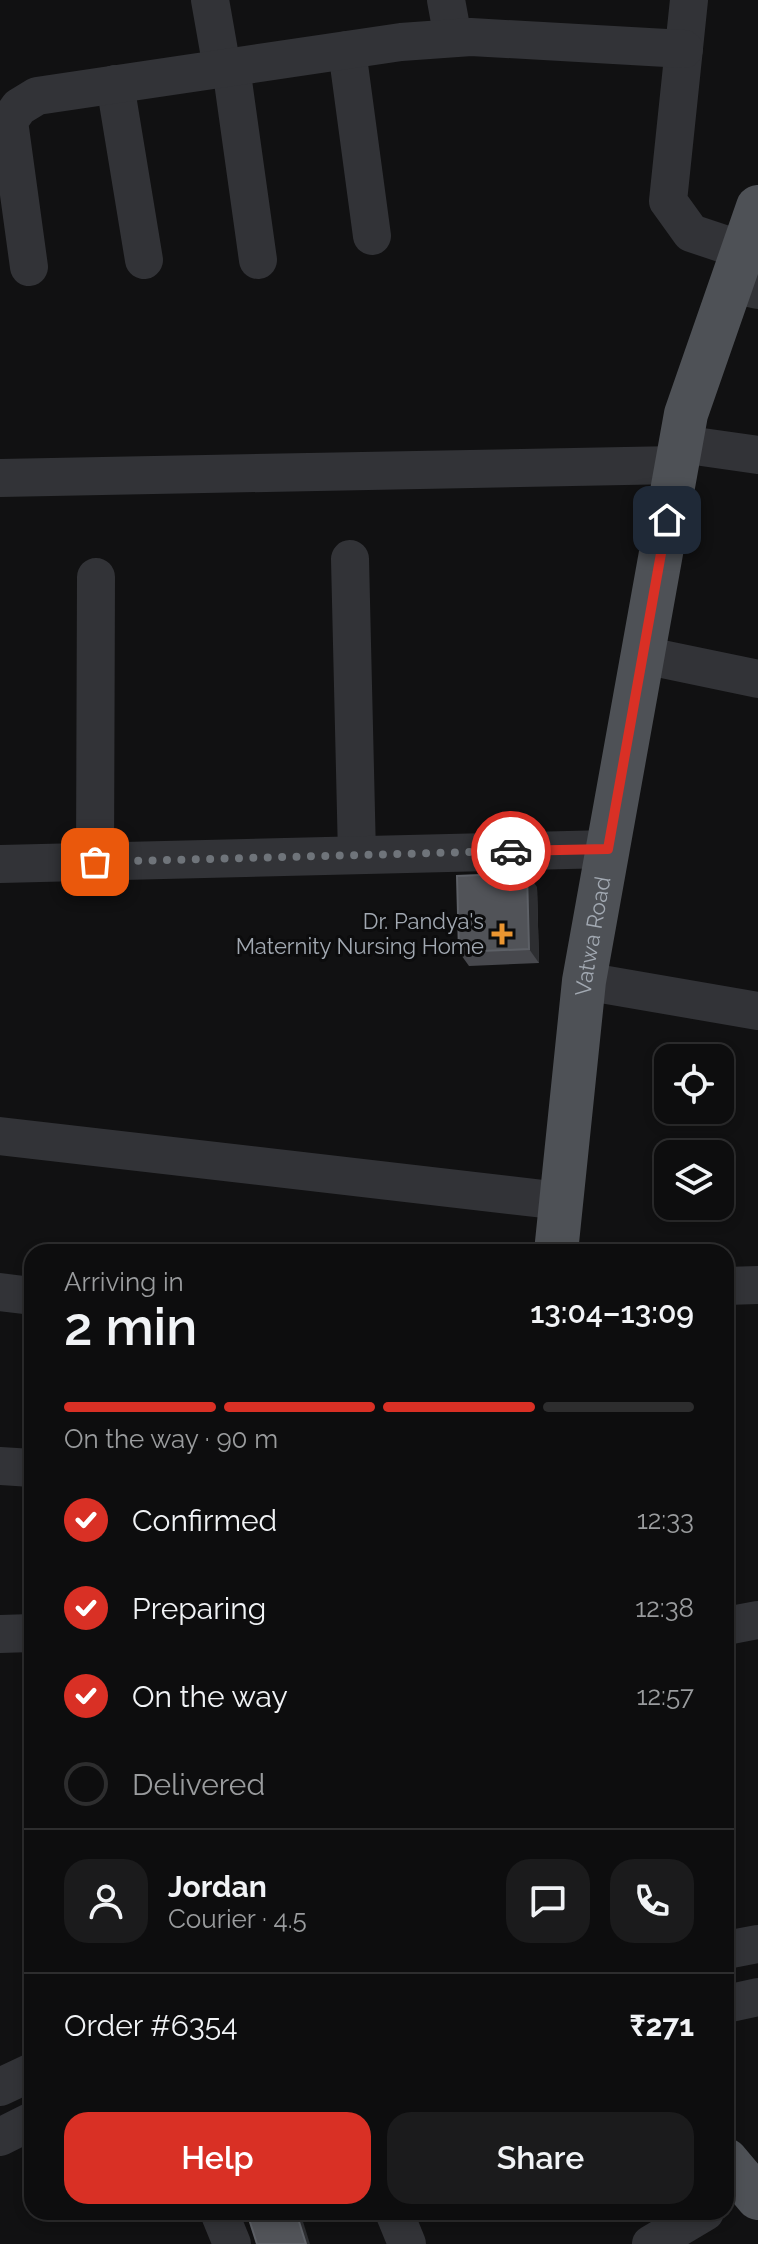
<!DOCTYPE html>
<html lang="en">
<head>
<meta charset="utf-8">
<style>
	body { margin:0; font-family:Raleway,sans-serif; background:#1b1b1c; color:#f1f3f6; height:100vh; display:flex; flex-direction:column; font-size:30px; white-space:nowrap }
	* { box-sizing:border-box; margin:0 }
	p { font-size:26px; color:#9a9c9e }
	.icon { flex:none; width:44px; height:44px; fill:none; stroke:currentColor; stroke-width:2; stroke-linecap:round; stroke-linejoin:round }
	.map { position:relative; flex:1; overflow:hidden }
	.details { position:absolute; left:24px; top:1244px; width:710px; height:976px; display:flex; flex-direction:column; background:#0d0d0e; border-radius:24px; box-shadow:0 4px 12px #0003,0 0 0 2px #2d2d2e }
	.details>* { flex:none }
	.controls { position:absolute; left:654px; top:1044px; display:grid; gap:16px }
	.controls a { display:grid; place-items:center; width:80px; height:80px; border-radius:16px; background:#0d0d0e; box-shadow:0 4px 12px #0003,0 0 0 2px #2d2d2e; font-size:40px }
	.pin { position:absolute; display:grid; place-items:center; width:68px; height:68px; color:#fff; margin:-34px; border-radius:16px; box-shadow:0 4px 12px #0006 }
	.courier { position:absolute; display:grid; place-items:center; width:80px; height:80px; margin:-40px; border:6px solid #d93025; border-radius:50%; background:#fff; color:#222; box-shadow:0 2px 10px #0007 }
	.overview em { font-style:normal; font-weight:600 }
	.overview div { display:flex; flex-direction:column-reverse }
	.overview { display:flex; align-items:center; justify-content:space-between; height:136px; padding:0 40px }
	h1 { font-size:52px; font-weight:600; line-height:60px }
	.bar { display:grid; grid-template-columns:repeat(4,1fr); gap:12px 8px; align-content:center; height:96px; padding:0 40px }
	.bar i { height:10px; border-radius:6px; background:#2d2d2e }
	.bar .active { background:#d93025 }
	.bar p { grid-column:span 4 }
	.line { display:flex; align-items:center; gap:20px; padding:0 40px; border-top:2px solid #2d2d2e }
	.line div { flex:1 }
	.round { display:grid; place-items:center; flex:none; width:84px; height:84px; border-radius:24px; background:#1b1b1c }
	ol { padding:0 40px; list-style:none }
	li { display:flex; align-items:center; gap:24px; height:88px }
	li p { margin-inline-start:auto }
	li .icon { padding:8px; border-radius:50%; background:#d93025; color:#fff; stroke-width:4 }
	li:last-child { color:#9a9c9e }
	li i { width:44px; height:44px; border:4px solid #2d2d2e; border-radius:50% }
	.cta { display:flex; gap:16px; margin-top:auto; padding:16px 40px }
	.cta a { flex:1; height:92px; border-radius:24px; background:#d93025; color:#fff; font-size:32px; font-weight:600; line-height:92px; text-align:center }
	.cta a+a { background:#1b1b1c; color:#f1f3f6 }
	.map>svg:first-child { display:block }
</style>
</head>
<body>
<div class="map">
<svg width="758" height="2244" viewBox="0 0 758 2244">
	<rect width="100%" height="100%" fill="#111112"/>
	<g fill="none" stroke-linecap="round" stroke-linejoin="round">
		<g stroke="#323337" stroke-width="38">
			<polyline points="210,0 222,68"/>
			<polyline points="446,0 453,38"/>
			<polyline points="689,0 668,201 691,233 742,250"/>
			<polyline points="347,50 372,236"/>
			<polyline points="231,67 258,260"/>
			<polyline points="115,84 144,260"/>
			<polyline points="29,267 9,121 19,107 37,96 401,42 471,37 684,49"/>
			<polyline points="730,284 758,290"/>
			<polyline points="681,444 758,455"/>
			<polyline points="0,478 677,465"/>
			<polyline points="350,559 357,855"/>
			<polyline points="643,655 758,679"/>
			<polyline points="95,862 96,577"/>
			<polyline points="0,864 608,849"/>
			<polyline points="584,981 758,1011"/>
			<polyline points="0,1136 561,1201"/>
			<polyline points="726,1286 758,1285"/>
			<polyline points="0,1292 32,1296"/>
			<polyline points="0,1466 32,1468"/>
			<polyline points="726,1626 758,1620"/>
			<polyline points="0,1634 32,1633"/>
			<polyline points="726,1950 758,1944"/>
			<polyline points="726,2004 758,1997"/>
			<polyline points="0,2087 32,2072"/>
			<polyline points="0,2137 32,2121"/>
			<polyline points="219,2212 232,2244"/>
			<polyline points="394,2212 407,2244"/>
			<polyline points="651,2244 705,2212"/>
		</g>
		<g stroke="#4e5156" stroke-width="44">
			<path id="s1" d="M556 1252 584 981 686 414 758 207"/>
			<polyline points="726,2160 758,2198"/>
		</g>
	</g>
	<polygon fill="#47484d" points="537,887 539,963 469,966 459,952"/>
	<g fill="#2d2e31">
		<polygon points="527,873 537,887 539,963 529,949"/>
		<polygon points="296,2212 300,2212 310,2244 306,2244"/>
	</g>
	<g fill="#515358" stroke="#5d6066" stroke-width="2">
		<polygon points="527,873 529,949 459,952 457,876"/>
		<polygon points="261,2212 296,2212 306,2244 257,2244 248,2216"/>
	</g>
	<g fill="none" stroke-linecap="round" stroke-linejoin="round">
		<polyline stroke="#6f747a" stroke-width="8" stroke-dasharray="0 14.4" points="95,862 511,851"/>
		<polyline stroke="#d93025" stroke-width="10" points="511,851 608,849 667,520"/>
	</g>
	<path fill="#eb9530" stroke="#0c0c0d" stroke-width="3" d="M498 922h8v8h8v8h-8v8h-8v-8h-8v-8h8z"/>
	<g text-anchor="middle" stroke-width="6" stroke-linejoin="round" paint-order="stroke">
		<g font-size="22" fill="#a2a9b2" stroke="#0c0c0d" text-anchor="end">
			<text x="484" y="929">Dr. Pandya's<tspan x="484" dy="25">Maternity Nursing Home</tspan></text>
		</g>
		<g font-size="22" fill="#a2a9b2" stroke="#0c0c0d">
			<text dy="8" stroke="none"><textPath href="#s1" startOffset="318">Vatwa Road</textPath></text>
		</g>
	</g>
</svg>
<div class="controls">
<a><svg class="icon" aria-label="locate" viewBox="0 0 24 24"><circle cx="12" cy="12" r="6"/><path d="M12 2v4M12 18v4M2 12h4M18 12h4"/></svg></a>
<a><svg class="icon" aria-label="layers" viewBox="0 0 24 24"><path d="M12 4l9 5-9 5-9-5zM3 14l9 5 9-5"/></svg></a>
</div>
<div class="pin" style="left:95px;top:862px;background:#ea580c"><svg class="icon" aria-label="bag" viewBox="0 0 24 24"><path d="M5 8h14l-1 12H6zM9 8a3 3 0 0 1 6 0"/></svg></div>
<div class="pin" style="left:667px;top:520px;background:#1f2937"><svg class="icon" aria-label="home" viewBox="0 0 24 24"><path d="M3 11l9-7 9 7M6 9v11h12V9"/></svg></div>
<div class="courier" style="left:511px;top:851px"><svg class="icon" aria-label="car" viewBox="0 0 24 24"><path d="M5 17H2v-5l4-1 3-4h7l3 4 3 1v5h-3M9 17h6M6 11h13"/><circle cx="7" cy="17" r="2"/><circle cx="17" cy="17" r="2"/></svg></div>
<section class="details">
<div class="overview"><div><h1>2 min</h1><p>Arriving in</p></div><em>13:04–13:09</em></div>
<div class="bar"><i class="active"></i><i class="active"></i><i class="active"></i><i></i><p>On the way · 90 m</p></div>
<ol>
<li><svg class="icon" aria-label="check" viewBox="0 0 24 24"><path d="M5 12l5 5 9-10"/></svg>Confirmed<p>12:33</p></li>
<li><svg class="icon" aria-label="check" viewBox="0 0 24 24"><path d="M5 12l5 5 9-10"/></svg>Preparing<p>12:38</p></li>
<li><svg class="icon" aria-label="check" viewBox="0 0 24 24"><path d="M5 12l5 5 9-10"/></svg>On the way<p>12:57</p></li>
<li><i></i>Delivered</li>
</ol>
<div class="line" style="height:144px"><a class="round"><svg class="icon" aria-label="person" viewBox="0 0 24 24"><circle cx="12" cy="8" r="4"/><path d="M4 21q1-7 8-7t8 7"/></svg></a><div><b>Jordan</b><p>Courier · 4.5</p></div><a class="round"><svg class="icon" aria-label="chat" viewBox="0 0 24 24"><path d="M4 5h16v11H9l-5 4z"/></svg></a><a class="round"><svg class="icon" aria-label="phone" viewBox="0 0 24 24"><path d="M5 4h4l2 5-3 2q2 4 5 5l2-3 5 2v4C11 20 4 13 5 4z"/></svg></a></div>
<div class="line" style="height:104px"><div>Order #6354</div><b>₹271</b></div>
<div class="cta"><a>Help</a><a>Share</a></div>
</section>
</div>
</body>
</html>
